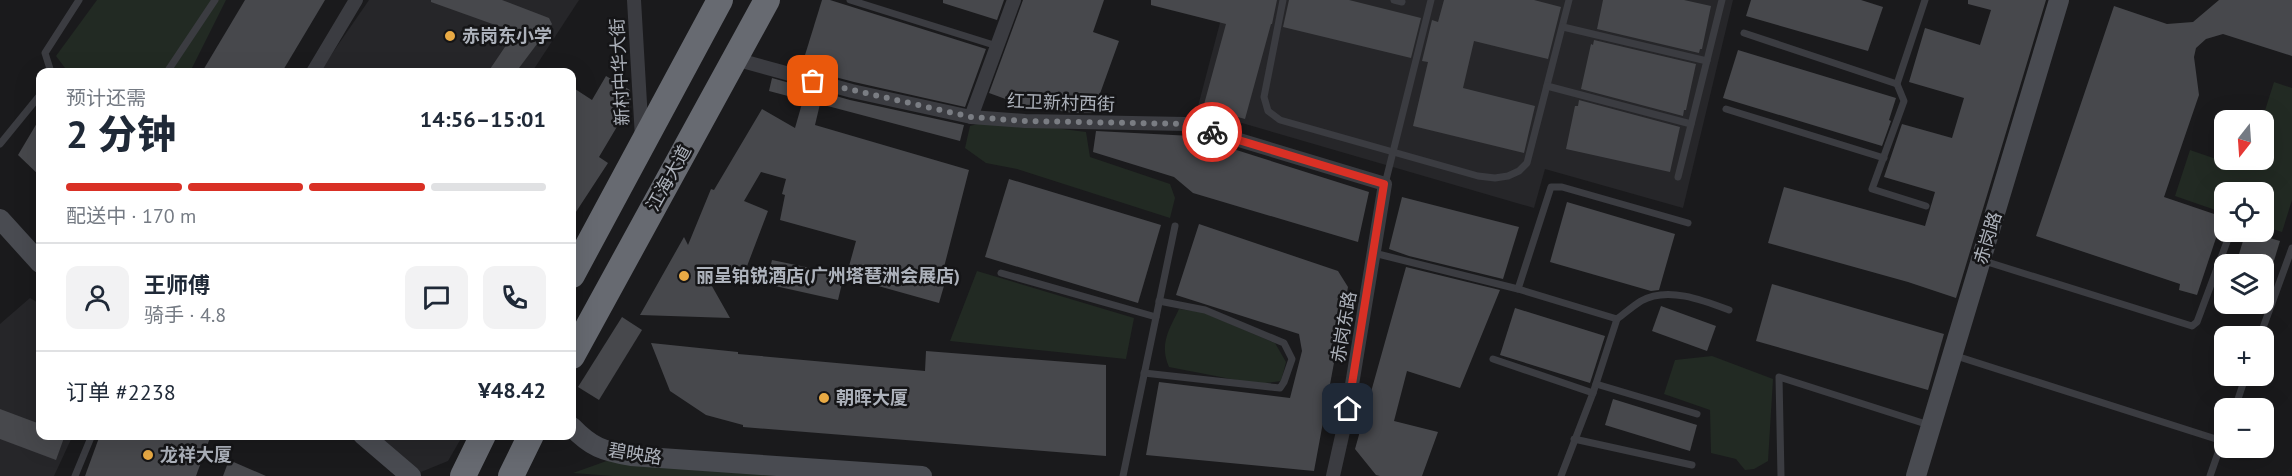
<!DOCTYPE html>
<html lang="zh">
<head>
<meta charset="utf-8">
<style>
	body { margin:0; font-family:"PT Sans","Noto Sans SC",sans-serif; background:#f2f2f3; color:#1f2937; height:100vh; display:flex; flex-direction:column; font-size:22px; white-space:nowrap }
	* { box-sizing:border-box; margin:0 }
	p { font-size:20px; color:#747a83 }
	.icon { flex:none; width:33px; height:33px; fill:none; stroke:currentColor; stroke-width:2; stroke-linecap:round; stroke-linejoin:round }
	.map { position:relative; flex:1; overflow:hidden }
	.details { position:absolute; left:36px; top:68px; width:540px; height:372px; display:flex; flex-direction:column; background:#fff; border-radius:12px; box-shadow:0 6px 24px #0002 }
	.details>* { flex:none }
	.needle { width:39px; rotate:197deg }
	.fabs { position:absolute; left:2214px; top:110px; display:grid; gap:12px }
	.fabs a { display:grid; place-items:center; width:60px; height:60px; border-radius:12px; background:#fff; box-shadow:0 6px 24px #0002; font-size:30px }
	.pin { position:absolute; display:grid; place-items:center; width:51px; height:51px; color:#fff; margin:-26px; border-radius:12px; box-shadow:0 3px 9px #0006 }
	.courier { position:absolute; display:grid; place-items:center; width:60px; height:60px; margin:-30px; border:4px solid #d93025; border-radius:50%; background:#fff; color:#222; box-shadow:0 2px 8px #0007 }
	.headline em { font-style:normal; font-weight:800 }
	.headline div { display:flex; flex-direction:column-reverse }
	.headline { display:flex; align-items:center; justify-content:space-between; height:102px; padding:0 30px }
	h1 { font-size:39px; font-weight:800; line-height:45px }
	.bar { display:grid; grid-template-columns:repeat(4,1fr); gap:9px 6px; align-content:center; height:72px; padding:0 30px }
	.bar i { height:8px; border-radius:4px; background:#e0e1e3 }
	.bar .current { background:#d93025 }
	.bar p { grid-column:span 4 }
	.line { display:flex; align-items:center; gap:15px; padding:0 30px; border-top:2px solid #e0e1e3 }
	.line div { flex:1 }
	.round { display:grid; place-items:center; flex:none; width:63px; height:63px; border-radius:12px; background:#f2f2f3 }
	.map>svg:first-child { display:block }
</style>
</head>
<body>
<div class="map">
<svg width="2292" height="476" viewBox="0 0 2292 476">
	<rect width="100%" height="100%" fill="#1a1a1c"/>
	<g fill="#262629">
		<polygon points="369,0 579,0 532,72 321,72 320,71"/>
		<polygon points="1226,0 1733,0 1683,208 1545,169 1534,208 1197,110"/>
		<polygon points="30,298 40,304 40,435 73,435 54,476 0,476 0,324"/>
		<polygon points="370,435 463,435 448,461 421,472"/>
	</g>
	<g fill="#222a23">
		<polygon points="97,0 226,0 190,72 68,72 56,56"/>
		<polygon points="2274,82 2292,88 2292,200 2282,232 2264,226 2264,192 2224,192 2224,213 2175,196 2190,150 2245,169 2249,159 2264,159 2264,120 2262,120"/>
		<polygon points="992,120 1086,132 1090,157 1170,184 1175,198 1170,218 1017,169 986,163 965,148 970,126"/>
		<polygon points="977,271 1134,318 1126,359 950,341"/>
		<path d="M1179 309 1202 312 1275 343 1286 362 1281 381 1257 384 1169 367C1159 344 1169 330 1179 309Z"/>
		<polygon points="1712,356 1773,379 1768,461 1754,469 1745,470 1736,459 1711,453 1710,410 1664,394 1675,360"/>
		<polygon points="615,458 858,476 613,476 573,473"/>
	</g>
	<g fill="#47484c">
		<polygon points="245,0 325,0 282,72 202,72"/>
		<polygon points="431,0 502,0 549,18 552,24 516,72 488,72 515,32 431,2"/>
		<polygon points="822,0 830,0 986,49 965,107 854,82 801,68"/>
		<polygon points="943,0 1004,0 997,20 943,3"/>
		<polygon points="1023,0 1104,0 1093,32 1119,41 1093,113 1073,113 1030,106 1030,108 989,93"/>
		<polygon points="1151,0 1277,0 1272,24 1271,24 1245,119 1203,108 1226,24 1151,5"/>
		<polygon points="1289,0 1349,0 1421,18 1411,58 1283,27"/>
		<polygon points="1444,0 1534,0 1561,7 1548,59 1474,41 1463,88 1535,106 1524,153 1413,126 1428,62 1422,61 1432,20 1438,22"/>
		<polygon points="1603,0 1684,0 1711,6 1702,49 1700,49 1699,53 1597,29"/>
		<polygon points="1751,0 1861,0 1883,7 1868,51 1746,16"/>
		<polygon points="1968,0 2046,0 1956,298 1908,282 1768,243 1784,187 1925,226 1935,192 1884,177 1902,124 1952,138 1964,98 1909,82 1925,28 1980,45 1991,10 1968,4"/>
		<polygon points="2219,0 2292,0 2292,56 2223,34 2206,39 2196,48 2194,57 2199,95 2164,197 2223,217 2197,295 2179,290 2180,284 2036,236 2114,6 2167,24 2193,22"/>
		<polygon points="1594,40 1696,64 1686,110 1684,110 1683,116 1581,89 1591,44 1593,45"/>
		<polygon points="1738,50 1896,98 1889,120 1891,121 1882,146 1723,98"/>
		<polygon points="606,76 630,90 631,103 599,157 608,163 572,218 572,87 592,100"/>
		<polygon points="772,78 850,100 964,125 960,141 820,104 815,125 969,170 943,271 948,272 939,303 846,277 856,241 780,220 785,195 782,194 786,179 761,172 744,201 768,211 741,282 700,265 730,318 640,315 684,237 688,245 711,189 714,190 762,109 795,128 803,100 769,91"/>
		<polygon points="1579,100 1680,127 1670,172 1566,149 1575,106 1578,106"/>
		<polygon points="40,118 40,176 18,155"/>
		<polygon points="1096,131 1192,136 1369,192 1358,242 1193,193 1174,177 1093,152"/>
		<polygon points="1009,179 1161,225 1138,303 985,257"/>
		<polygon points="1402,197 1519,227 1503,279 1409,256 1389,249"/>
		<polygon points="1567,202 1675,234 1659,290 1651,291 1550,262"/>
		<polygon points="1199,224 1338,271 1348,287 1314,471 1146,455 1159,382 1290,398 1302,351 1299,334 1176,295"/>
		<polygon points="2246,231 2280,241 2273,264 2236,264"/>
		<polygon points="772,260 844,275 838,300 766,284"/>
		<polygon points="1406,267 1500,290 1460,388 1407,371 1394,421 1438,432 1422,476 1380,476 1376,475 1355,449"/>
		<polygon points="1772,284 1944,334 1928,390 1756,341"/>
		<polygon points="1661,306 1716,326 1707,351 1652,331"/>
		<polygon points="1515,308 1605,336 1590,383 1500,355"/>
		<polygon points="622,317 642,330 599,400 578,387"/>
		<polygon points="651,343 738,352 738,354 925,371 926,351 1106,365 1106,456 743,427 743,425 706,415 670,391"/>
		<polygon points="1613,399 1697,425 1690,451 1605,425"/>
		<polygon points="0,409 40,424 40,435 65,435 56,460 0,439"/>
		<polygon points="100,435 211,435 196,476 85,476"/>
		<polygon points="229,460 266,476 223,476"/>
	</g>
	<g fill="none" stroke-linecap="round" stroke-linejoin="round">
		<g stroke="#3b3c41" stroke-width="7">
			<polyline points="850,0 997,46"/>
			<polyline points="1283,0 1264,97 1268,111 1280,120 1478,176 1495,178 1508,176 1519,171 1527,163 1569,0"/>
			<polyline points="1394,0 1402,2"/>
			<polyline points="1925,0 1897,84 1904,101 1872,189 1926,206"/>
			<polyline points="1563,27 1707,61"/>
			<polyline points="1744,33 1897,84"/>
			<polyline points="51,72 45,53 79,0"/>
			<polyline points="167,72 215,0"/>
			<polyline points="1547,86 1691,124"/>
			<polyline points="1726,109 1884,158"/>
			<polyline points="0,144 40,95"/>
			<polyline points="1678,177 1722,0"/>
			<polyline points="1385,184 1431,0"/>
			<polyline points="1374,253 1518,289 1617,319 1593,393 1561,476"/>
			<polyline points="1981,260 2192,326 2197,322 2231,231"/>
			<polyline points="1001,273 1156,317"/>
			<polyline points="1518,289 1551,187 1562,187 1688,223"/>
			<path d="M1617 319C1625 313 1633 306 1641 301 1667 286 1703 300 1729 310"/>
			<polyline points="2260,336 2292,248"/>
			<polyline points="1953,355 2216,439"/>
			<polyline points="1493,359 1593,393"/>
			<polyline points="1144,373 1280,388 1284,382 1292,359 1284,343 1205,310 1159,301"/>
			<polyline points="1596,384 1697,414"/>
			<polyline points="2235,408 2246,375"/>
			<polyline points="1574,439 1692,465"/>
			<polyline points="75,476 92,435"/>
			<polyline points="1123,476 1175,226"/>
			<polyline points="1781,476 1779,377 1929,425"/>
			<polyline points="2210,476 2224,436"/>
		</g>
		<g stroke="#3b3c41" stroke-width="14">
			<polyline points="634,0 642,138"/>
			<polyline points="735,59 852,91 971,117 1025,121 1186,124 1385,184 1348,409 1333,476"/>
			<polyline points="313,72 356,0"/>
			<polyline points="971,117 1014,0"/>
		</g>
		<g stroke="#494b51" stroke-width="20">
			<polyline points="0,219 40,263"/>
			<path d="M572 427C591 447 603 451 631 456L922 476"/>
			<polyline points="363,435 411,476"/>
			<polyline points="1916,476 2059,0"/>
		</g>
		<g stroke="#676a71" stroke-width="26">
			<polyline points="572,275 720,0"/>
			<polyline points="572,356 767,0"/>
			<polyline points="463,476 483,435"/>
			<polyline points="511,476 531,435"/>
		</g>
	</g>
	<g fill="none" stroke-linecap="round" stroke-linejoin="round">
		<polyline stroke="#7a7d83" stroke-width="6" stroke-dasharray="0 10.8" points="813,81 971,117 1025,121 1186,124 1212,132"/>
		<polyline stroke="#d93025" stroke-width="8" points="1212,132 1384,184 1348,409"/>
	</g>
	<g fill="#e9aa44" stroke="#151517" stroke-width="2">
		<circle cx="450" cy="36" r="6"/>
		<circle cx="684" cy="276" r="6"/>
		<circle cx="824" cy="398" r="6"/>
		<circle cx="148" cy="455" r="6"/>
	</g>
	<g text-anchor="middle" stroke-width="5" stroke-linejoin="round" paint-order="stroke">
		<g font-size="18" font-weight="bold" fill="#adb2bb" stroke="#151517" text-anchor="start">
			<text x="462" y="42">赤岗东小学</text>
			<text x="696" y="282">丽呈铂锐酒店(广州塔琶洲会展店)</text>
			<text x="836" y="404">朝晖大厦</text>
			<text x="160" y="461">龙祥大厦</text>
		</g>
		<g font-size="18" fill="#adb2bb" stroke="#151517">
			<text transform="translate(620 72) rotate(-93)" y="6">新村中华大街</text>
			<text transform="translate(1061 103) rotate(2)" y="6">红卫新村西街</text>
			<text transform="translate(669 178) rotate(-61)" y="6">江海大道</text>
			<text transform="translate(1988 238) rotate(-73)" y="6">赤岗路</text>
			<text transform="translate(1344 327) rotate(-80)" y="6">赤岗东路</text>
			<text transform="translate(635 454) rotate(9)" y="6">碧映路</text>
		</g>
	</g>
</svg>
<div class="fabs">
<a><svg class="needle" viewBox="-14 -14 28 28"><path d="M0-13l5 13h-10z" fill="#e53935"/><path d="M0 13l5-13h-10z" fill="#747a83"/></svg></a>
<a><svg class="icon" aria-label="locate" viewBox="0 0 24 24"><circle cx="12" cy="12" r="6"/><path d="M12 2v4M12 18v4M2 12h4M18 12h4"/></svg></a>
<a><svg class="icon" aria-label="layers" viewBox="0 0 24 24"><path d="M12 4l9 5-9 5-9-5zM3 14l9 5 9-5"/></svg></a>
<a>+</a>
<a>−</a>
</div>
<div class="pin" style="left:813px;top:81px;background:#ea580c"><svg class="icon" aria-label="bag" viewBox="0 0 24 24"><path d="M5 8h14l-1 12H6zM9 8a3 3 0 0 1 6 0"/></svg></div>
<div class="pin" style="left:1348px;top:409px;background:#1f2937"><svg class="icon" aria-label="home" viewBox="0 0 24 24"><path d="M3 11l9-7 9 7M6 9v11h12V9"/></svg></div>
<div class="courier" style="left:1212px;top:132px"><svg class="icon" aria-label="bike" viewBox="0 0 24 24"><circle cx="6" cy="16" r="4"/><circle cx="18" cy="16" r="4"/><path d="M6 16l4-8h5l3 8M10 8l3 8H6M13 5h3"/></svg></div>
<section class="details">
<div class="headline"><div><h1>2 分钟</h1><p>预计还需</p></div><em>14:56–15:01</em></div>
<div class="bar"><i class="current"></i><i class="current"></i><i class="current"></i><i></i><p>配送中 · 170 m</p></div>
<div class="line" style="height:108px"><a class="round"><svg class="icon" aria-label="person" viewBox="0 0 24 24"><circle cx="12" cy="8" r="4"/><path d="M4 21q1-7 8-7t8 7"/></svg></a><div><b>王师傅</b><p>骑手 · 4.8</p></div><a class="round"><svg class="icon" aria-label="chat" viewBox="0 0 24 24"><path d="M4 5h16v11H9l-5 4z"/></svg></a><a class="round"><svg class="icon" aria-label="phone" viewBox="0 0 24 24"><path d="M5 4h4l2 5-3 2q2 4 5 5l2-3 5 2v4C11 20 4 13 5 4z"/></svg></a></div>
<div class="line" style="height:78px"><div>订单 #2238</div><b>¥48.42</b></div>
</section>
</div>
</body>
</html>
